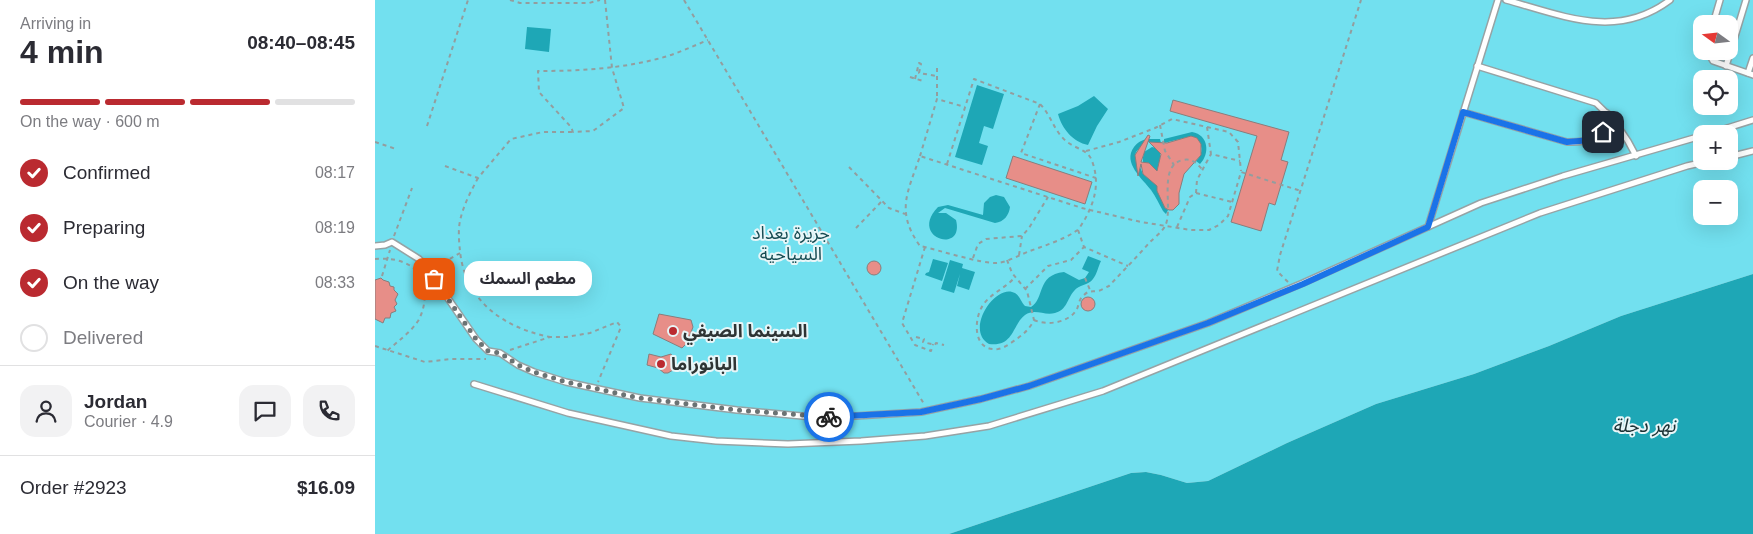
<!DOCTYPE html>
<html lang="en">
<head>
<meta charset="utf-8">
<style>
	body { margin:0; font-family:Arial,"Noto Sans Arabic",sans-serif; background:#f2f2f3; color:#2b2b33; height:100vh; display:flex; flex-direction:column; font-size:19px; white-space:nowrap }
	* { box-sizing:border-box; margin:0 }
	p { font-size:16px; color:#7c7c81 }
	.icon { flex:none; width:28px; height:28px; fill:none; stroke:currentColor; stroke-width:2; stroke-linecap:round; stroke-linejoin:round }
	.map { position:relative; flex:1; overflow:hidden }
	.panel { display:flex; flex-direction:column; background:#fff; width:375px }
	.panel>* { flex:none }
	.needle { width:32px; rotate:285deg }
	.tools { position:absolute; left:1318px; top:15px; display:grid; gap:10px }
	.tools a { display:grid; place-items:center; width:45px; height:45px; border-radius:10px; background:#fff; box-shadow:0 5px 20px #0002; font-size:25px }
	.pin { position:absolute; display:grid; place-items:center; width:42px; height:42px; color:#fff; margin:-21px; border-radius:10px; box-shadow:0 2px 8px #0006 }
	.courier { position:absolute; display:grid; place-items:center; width:50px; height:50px; margin:-25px; border:4px solid #1a73e8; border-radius:50%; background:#fff; color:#222; box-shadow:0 1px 6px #0007 }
	.bubble { position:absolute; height:35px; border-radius:15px; background:#fff; box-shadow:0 5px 20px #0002; font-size:16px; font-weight:700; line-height:35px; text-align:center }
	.overview em { font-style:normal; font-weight:700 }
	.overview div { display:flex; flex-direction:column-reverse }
	.overview { display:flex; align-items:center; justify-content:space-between; height:85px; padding:0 20px }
	h1 { font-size:32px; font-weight:700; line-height:38px }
	.bar { display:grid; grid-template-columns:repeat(4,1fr); gap:8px 5px; align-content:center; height:60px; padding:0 20px }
	.bar i { height:6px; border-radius:4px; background:#e1e1e2 }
	.bar .on { background:#ba2a30 }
	.bar p { grid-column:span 4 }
	.line { display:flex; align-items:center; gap:12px; padding:0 20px; border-top:1px solid #e1e1e2 }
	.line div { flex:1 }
	.round { display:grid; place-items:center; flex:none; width:52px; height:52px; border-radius:15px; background:#f2f2f3 }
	ol { padding:0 20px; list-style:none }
	li { display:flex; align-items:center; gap:15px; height:55px }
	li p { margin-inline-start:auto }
	li .icon { padding:5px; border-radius:50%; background:#ba2a30; color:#fff; stroke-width:4 }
	li:last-child { color:#7c7c81 }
	li i { width:28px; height:28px; border:2px solid #e1e1e2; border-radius:50% }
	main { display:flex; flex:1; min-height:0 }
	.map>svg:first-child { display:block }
</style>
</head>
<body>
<main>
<section class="panel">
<div class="overview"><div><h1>4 min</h1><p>Arriving in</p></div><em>08:40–08:45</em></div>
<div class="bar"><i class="on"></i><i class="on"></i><i class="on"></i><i></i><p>On the way · 600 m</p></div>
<ol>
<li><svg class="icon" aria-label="check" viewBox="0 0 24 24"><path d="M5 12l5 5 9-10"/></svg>Confirmed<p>08:17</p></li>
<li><svg class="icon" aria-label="check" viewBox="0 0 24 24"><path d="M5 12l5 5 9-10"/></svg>Preparing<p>08:19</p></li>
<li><svg class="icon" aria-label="check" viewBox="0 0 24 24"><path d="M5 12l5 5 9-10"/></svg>On the way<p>08:33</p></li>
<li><i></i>Delivered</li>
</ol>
<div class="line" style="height:90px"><a class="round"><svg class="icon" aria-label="person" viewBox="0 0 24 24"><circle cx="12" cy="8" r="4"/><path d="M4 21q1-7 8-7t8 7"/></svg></a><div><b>Jordan</b><p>Courier · 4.9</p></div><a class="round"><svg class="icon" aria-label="chat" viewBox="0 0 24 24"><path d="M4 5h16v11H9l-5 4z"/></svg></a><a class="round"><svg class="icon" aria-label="phone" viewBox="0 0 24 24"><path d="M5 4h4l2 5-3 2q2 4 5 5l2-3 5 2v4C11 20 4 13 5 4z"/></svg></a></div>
<div class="line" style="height:65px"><div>Order #2923</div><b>$16.09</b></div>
</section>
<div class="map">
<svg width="1378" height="534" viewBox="0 0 1378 534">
	<rect width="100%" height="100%" fill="#dbe8ea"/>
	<path fill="#72e0ef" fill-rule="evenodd" d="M0 0H1378V274L1246 316 1174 346 1099 374 1001 404 912 443 833 481 812 483 786 475 771 472 756 473 574 534H0ZM1326 24H1354V51H1326ZM1326 79H1354V106H1326ZM1326 134H1354V161H1326ZM1326 189H1354V216H1326Z"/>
	<g fill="#1ea7b6">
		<polygon points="152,27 176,29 174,52 150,49"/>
		<polygon points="602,85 629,94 618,129 609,126 604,143 613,146 607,165 580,157"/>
		<path d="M719 96 733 109 722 126 713 145C698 142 687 129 683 114L703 106Z"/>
		<path d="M817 132C834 135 835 154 825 164L821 161C829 153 828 144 820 137H813L789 143V139Z"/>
		<path d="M772 139H785L786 143 773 142 767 145 761 152 760 156 768 174 783 186 790 208 793 210 791 214 788 211C784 204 781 197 776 190 768 179 747 163 759 147 763 142 767 140 772 139Z"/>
		<path d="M777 147 781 148 785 153V175C772 167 765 168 769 152Z"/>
		<path d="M621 195 629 197 635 207C634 215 629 222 620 223L570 208 563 213H571L581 220C590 255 533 238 563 207L573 205 608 215 609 203 615 197Z"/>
		<path d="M713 256 726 261C723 267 722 274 718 279 713 286 704 284 699 291 692 299 692 310 680 313 669 316 660 308 650 315 637 325 639 347 614 344 589 330 621 282 640 293 645 296 646 302 650 306L656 307C670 299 661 275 689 272L704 280 710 278 714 272 707 269Z"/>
		<polygon points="558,259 573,263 567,281 550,275 551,273 554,272"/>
		<polygon points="575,260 588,264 587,268 600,272 594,290 582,286 585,274 579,293 566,289"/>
		<polygon points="1378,274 1378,534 574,534 756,473 771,472 786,475 812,483 833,481 912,443 1001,404 1099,374 1174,346 1246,316"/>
	</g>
	<g fill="#e78e88" stroke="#897d7c">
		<polygon points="798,100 914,132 906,160 913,162 900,205 894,203 886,231 856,222 882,136 795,111"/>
		<polygon points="773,135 775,136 766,162 774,163 782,171 786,154 774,142 792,143 816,136 822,138 826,144 826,155 809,174 804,193 804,204 798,210 794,210 790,208 782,191 782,186 768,174 766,164 763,176 760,155"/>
		<polygon points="638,156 717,182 710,204 631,178"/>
		<circle cx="499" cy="268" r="7"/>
		<polygon points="6,278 8,280 14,282 15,286 19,287 19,290 23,294 20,300 22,304 19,307 21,311 16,313 15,318 10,318 8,323 0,319 0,280"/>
		<circle cx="713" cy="304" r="7"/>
		<polygon points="284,314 316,320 318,327 312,343 307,348 278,334"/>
		<polygon points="274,354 286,357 296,354 301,363 298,370 293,373 289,373 283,368 272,365"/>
	</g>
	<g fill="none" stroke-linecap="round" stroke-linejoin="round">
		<g stroke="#96a3a5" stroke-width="8">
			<g id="service">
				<path d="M1131 0C1189 16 1242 40 1295 0"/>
				<polyline points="1338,24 1345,0"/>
				<polyline points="1332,51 1338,61 1378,75"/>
				<path d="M1102 66 1221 103C1238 118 1251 135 1261 156"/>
				<polyline points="1351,66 1371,0"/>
				<polyline points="1373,73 1378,58"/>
				<path d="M1088 112 1192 142C1220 142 1225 140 1232 113"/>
				<polyline points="1333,134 1378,120"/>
				<polyline points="1354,157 1378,151"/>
				<polyline points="1053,227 1123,0"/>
				<polyline points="0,246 10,245 17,242 44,259 50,265 101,339 113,351 125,353 143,365 159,372 191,382 265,398 362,410 448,418 546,412 606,399 654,386 833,323 928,283 1106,203 1188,176 1326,136"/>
				<polyline points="99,384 193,413 296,436 341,441 413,444 486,441 550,436 614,426 728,391 1165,213 1312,166 1334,161"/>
			</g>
		</g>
		<g stroke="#939d9e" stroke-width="2" stroke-dasharray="4 4" stroke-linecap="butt">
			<polyline points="135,0 145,3 214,3 225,0"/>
			<path d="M230 0 237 68 249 108 218 131 198 132 196 127 164 92 163 71C203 71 243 69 282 59 299 55 316 47 333 40"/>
			<polyline points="309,0 549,404"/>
			<polyline points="562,68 562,99"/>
			<polyline points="535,77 548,81"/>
			<polyline points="540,79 544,63 546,64 544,73 562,76"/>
			<polyline points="665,104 646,153 721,178"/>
			<polyline points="785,125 790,151 799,165"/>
			<polyline points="52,126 93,0"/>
			<polyline points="832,127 836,154 865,161"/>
			<polyline points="0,142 21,149"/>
			<polyline points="711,151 744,142 780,128 797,119 854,132 863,142 866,171"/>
			<polyline points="545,156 562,99 590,107"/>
			<path d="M572 164 599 79 665 104C676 115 679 131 691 141 700 149 713 149 717 161 725 182 720 201 710 219 707 223 705 229 701 231 688 240 671 245 655 251 646 254 633 262 623 263 606 264 564 250 545 246 520 211 533 192 545 156L707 208 715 210 766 222 816 230H834L844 225 853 216 866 172 926 191"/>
			<polyline points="70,166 103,178 136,139 168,132 198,132"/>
			<polyline points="474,167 514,208 530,214"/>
			<path d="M103 178C96 191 88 206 85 221 83 230 84 242 85 251 90 301 129 328 175 337"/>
			<polyline points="821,193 822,180 836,154"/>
			<polyline points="802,227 815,197 821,193 857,202"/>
			<polyline points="481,228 507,201"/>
			<polyline points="703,230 709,247 753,266"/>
			<polyline points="19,236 37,188"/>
			<polyline points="550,247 527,323 540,345 556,351 558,344"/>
			<polyline points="644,255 647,236"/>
			<polyline points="598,258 603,244 611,239 647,236 654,228 673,197"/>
			<path d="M0 259C11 258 24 259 34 265 53 276 53 304 43 321 35 333 23 341 12 351"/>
			<path d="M632 260 637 273 652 291 659 320C655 328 650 333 643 338 637 342 630 348 623 349 598 352 598 320 608 305 616 293 631 288 640 277"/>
			<polyline points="61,267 85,253"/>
			<polyline points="7,276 15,250"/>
			<polyline points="710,278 715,290"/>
			<polyline points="913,282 902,271 905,255 986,0"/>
			<polyline points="650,289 673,266 696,260 709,247"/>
			<path d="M659 320C672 326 694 323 702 309 704 304 704 299 709 295 714 290 717 292 723 291 727 290 731 287 734 286 747 272 761 258 774 243 779 238 787 232 790 226 799 210 782 165 808 160 817 158 821 163 827 169"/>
			<polyline points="541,337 549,339 548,342 560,345 561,343 569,345"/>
			<polyline points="0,346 50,362 76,359 111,359"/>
			<polyline points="135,350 175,337 191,337 215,333 242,322 246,327 223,382"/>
		</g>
		<use href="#service" stroke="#fff" stroke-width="5"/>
	</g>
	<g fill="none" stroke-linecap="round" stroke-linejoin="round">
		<polyline stroke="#6b7374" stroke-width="5" stroke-dasharray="0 9" points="59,279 101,339 113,351 125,353 143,365 159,372 191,382 264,398 362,410 454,417"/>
		<polyline stroke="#1a73e8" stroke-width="6" points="454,417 546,412 606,399 654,386 833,323 928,284 1053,227 1088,112 1192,142 1217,140 1228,132"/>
	</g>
	<g fill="#ba2a30" stroke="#e8f6f8" stroke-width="2">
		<circle cx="298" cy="331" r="5"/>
		<circle cx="286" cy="364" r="5"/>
	</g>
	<g text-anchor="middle" stroke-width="4" stroke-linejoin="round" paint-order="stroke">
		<g font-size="18" fill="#174c53" stroke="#e8f6f8">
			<text x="416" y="239">جزيرة بغداد<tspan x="416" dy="21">السياحية</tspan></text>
		</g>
		<g font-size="18" font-weight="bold" fill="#2e3434" stroke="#e8f6f8" text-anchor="start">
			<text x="308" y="337">السينما الصيفي</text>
			<text x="296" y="370">البانوراما</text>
		</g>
		<g font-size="19" font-style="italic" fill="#1b3134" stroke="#e8f6f8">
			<text x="1269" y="432">نهر دجلة</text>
		</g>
	</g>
</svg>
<div class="tools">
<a><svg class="needle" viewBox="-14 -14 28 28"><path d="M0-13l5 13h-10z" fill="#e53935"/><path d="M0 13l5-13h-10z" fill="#7c7c81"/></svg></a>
<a><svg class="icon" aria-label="locate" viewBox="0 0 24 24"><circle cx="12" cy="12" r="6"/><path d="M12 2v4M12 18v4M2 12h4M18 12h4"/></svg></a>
<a>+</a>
<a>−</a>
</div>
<div class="pin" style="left:59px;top:279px;background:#ea580c"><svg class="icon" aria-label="bag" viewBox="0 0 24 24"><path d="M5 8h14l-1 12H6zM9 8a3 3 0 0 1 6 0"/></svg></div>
<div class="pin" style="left:1228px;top:132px;background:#1f2937"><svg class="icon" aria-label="home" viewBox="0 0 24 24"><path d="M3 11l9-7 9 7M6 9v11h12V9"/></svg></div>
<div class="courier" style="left:454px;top:417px"><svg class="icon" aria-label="bike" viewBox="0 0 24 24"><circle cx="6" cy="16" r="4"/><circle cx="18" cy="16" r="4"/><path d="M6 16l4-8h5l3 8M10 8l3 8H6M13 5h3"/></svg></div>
<div class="bubble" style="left:89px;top:261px;width:128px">مطعم السمك</div>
</div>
</main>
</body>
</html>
